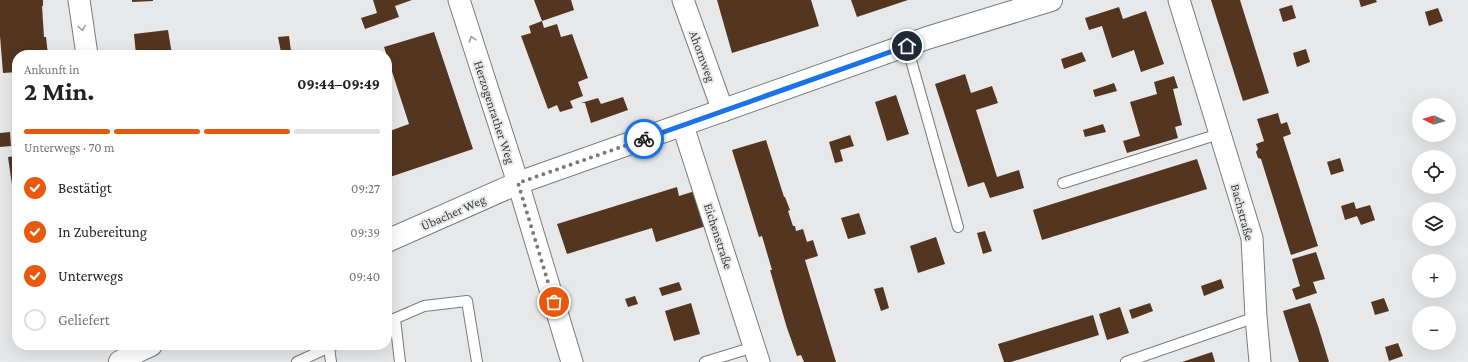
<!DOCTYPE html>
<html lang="de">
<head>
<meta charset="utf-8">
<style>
	body { margin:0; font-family:"Crimson Pro",serif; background:#f6f6f6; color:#222; height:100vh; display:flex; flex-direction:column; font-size:15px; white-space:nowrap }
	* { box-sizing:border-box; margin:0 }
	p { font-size:13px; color:#767676 }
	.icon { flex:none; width:22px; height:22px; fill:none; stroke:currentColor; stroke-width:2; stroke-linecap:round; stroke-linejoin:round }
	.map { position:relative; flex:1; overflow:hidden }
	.sheet { position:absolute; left:12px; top:50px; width:380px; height:300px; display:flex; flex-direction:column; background:#fff; border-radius:16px; box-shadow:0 4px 16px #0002 }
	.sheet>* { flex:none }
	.needle { width:26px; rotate:275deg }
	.buttons { position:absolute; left:1412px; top:98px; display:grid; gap:8px }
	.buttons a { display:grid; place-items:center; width:44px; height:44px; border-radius:50%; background:#fff; box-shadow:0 4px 16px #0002; font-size:20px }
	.pin { position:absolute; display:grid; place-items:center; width:34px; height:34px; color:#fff; margin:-17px; border:2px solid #fff; border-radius:50%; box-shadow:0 1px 4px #0007 }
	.courier { position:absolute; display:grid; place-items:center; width:40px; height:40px; margin:-20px; border:3px solid #1a73e8; border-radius:50%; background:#fff; color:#222; box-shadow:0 1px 5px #0007 }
	.head em { font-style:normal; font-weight:700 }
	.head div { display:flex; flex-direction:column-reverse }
	.head { display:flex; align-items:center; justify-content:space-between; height:68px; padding:0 12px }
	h1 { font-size:26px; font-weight:700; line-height:30px }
	.bar { display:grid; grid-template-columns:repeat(4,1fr); gap:6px 4px; align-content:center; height:48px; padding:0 12px }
	.bar i { height:5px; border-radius:3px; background:#e0e0e0 }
	.bar .current { background:#ea580c }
	.bar p { grid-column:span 4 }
	ol { padding:0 12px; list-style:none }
	li { display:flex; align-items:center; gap:12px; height:44px }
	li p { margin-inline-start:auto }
	li .icon { padding:4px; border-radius:50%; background:#ea580c; color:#fff; stroke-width:4 }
	li:last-child { color:#767676 }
	li i { width:22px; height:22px; border:2px solid #e0e0e0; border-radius:50% }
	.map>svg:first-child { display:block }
</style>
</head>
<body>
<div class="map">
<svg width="1468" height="362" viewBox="0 0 1468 362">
	<rect width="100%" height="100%" fill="#e6e8ea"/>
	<g fill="#54351f">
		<polygon points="0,0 43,0 43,6 42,6 44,37 46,37 48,55 17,55 17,72 3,73 0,36"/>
		<polygon points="132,0 153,0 153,1 132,2"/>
		<polygon points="373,0 412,0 395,6 399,17 365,29 361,18 377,13"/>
		<polygon points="534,0 571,0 574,10 542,21 544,28 557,24 561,37 572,34 588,78 578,82 583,96 570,101 573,108 560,112 557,105 548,109 521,36 531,33 529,26 542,21"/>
		<polygon points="717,0 811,0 819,26 732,53"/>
		<polygon points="851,0 908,0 857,17"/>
		<polygon points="1211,0 1240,0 1269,93 1243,101"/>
		<polygon points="1359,0 1376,0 1377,2 1361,7"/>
		<polygon points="1292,5 1296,18 1283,22 1279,9"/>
		<polygon points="1119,7 1123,19 1146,11 1164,64 1141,72 1134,50 1112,58 1102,26 1089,30 1085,18"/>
		<polygon points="1438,8 1443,21 1429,26 1425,12"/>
		<polygon points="168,30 172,55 136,55 134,34"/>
		<polygon points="434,32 473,149 387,178 387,132 409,124 384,47"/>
		<polygon points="289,36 291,51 281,52 278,37"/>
		<polygon points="1306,49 1310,62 1297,67 1293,53"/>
		<polygon points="1082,52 1086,61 1064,69 1061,59"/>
		<polygon points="965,74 971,93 992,86 998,103 976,110 997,177 1019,170 1024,188 990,198 984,182 968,187 935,84"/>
		<polygon points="1174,76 1178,88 1173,89 1182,125 1175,127 1178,138 1127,153 1123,141 1140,136 1130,102 1157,94 1154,82"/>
		<polygon points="1114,83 1117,91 1095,97 1093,90"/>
		<polygon points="896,95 909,134 887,141 875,102"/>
		<polygon points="623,97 628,110 591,123 585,103 581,103 598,98 601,104"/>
		<polygon points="1278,113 1281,124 1287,122 1291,134 1283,137 1318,246 1291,255 1261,159 1258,158 1256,152 1258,149 1256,144 1264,141 1257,119"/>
		<polygon points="1103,124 1106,132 1085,137 1083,130"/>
		<polygon points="10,132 11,146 0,147 0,133"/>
		<polygon points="850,135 854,146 840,150 843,161 835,163 829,142"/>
		<polygon points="766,140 784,197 785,197 790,210 788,211 793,226 795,226 796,231 803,229 807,242 813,240 818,256 805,260 836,362 804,362 801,355 797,356 787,328 770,270 772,270 762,236 759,237 732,150"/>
		<polygon points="17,156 17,213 16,213 8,157"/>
		<polygon points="1340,158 1344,171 1331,175 1327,162"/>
		<polygon points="1197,159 1207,189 1042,240 1033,210"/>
		<polygon points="677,187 679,196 695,191 706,226 656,242 652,228 567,254 557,224"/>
		<polygon points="1354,202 1356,209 1370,205 1375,220 1361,225 1357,216 1345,220 1341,206"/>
		<polygon points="859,213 866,234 848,239 841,218"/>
		<polygon points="985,231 992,251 983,254 977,233"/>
		<polygon points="936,237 945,264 918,273 910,246"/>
		<polygon points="1316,252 1325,279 1313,282 1317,293 1296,300 1292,289 1300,286 1292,259"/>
		<polygon points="1221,279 1224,288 1204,296 1201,286"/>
		<polygon points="679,282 682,290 662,296 659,288"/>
		<polygon points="883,287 889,308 881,311 874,289"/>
		<polygon points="635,296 638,304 628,307 625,299"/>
		<polygon points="1384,298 1389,311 1375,315 1371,302"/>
		<polygon points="691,303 700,334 674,341 665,311"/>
		<polygon points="1150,303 1153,311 1132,319 1129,310"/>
		<polygon points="1310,303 1318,326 1329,362 1299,362 1283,311"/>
		<polygon points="1120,307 1129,333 1107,340 1099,314"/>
		<polygon points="1093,315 1099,335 1011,362 1004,362 998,344"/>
		<polygon points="1398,343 1403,356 1389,361 1385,347"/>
		<polygon points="1212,352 1215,362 1182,362"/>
	</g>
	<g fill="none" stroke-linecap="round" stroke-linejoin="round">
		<g stroke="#797b7c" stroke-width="12">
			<g id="service">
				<polyline points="907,46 958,227"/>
				<polyline points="1063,183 1219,134"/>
				<polyline points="395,319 400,362"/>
				<polyline points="387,322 424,306 467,301 477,362"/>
				<polyline points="329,347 331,362"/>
				<polyline points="297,362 334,345"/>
				<polyline points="705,362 754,347"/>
				<polyline points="1126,362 1256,317"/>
			</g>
		</g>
		<g stroke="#797b7c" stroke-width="23">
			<g id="minor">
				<polyline points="79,0 87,55"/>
				<polyline points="459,0 518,183 572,362"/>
				<polyline points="683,0 723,111"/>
				<polyline points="1179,0 1252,238 1256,317 1260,362"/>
				<polyline points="683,126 759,362"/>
			</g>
		</g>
		<g stroke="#797b7c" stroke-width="24">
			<g id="tertiary">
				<polyline points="387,241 518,183 927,38 1051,0"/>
				<polyline points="120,362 140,350 151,345"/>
			</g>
		</g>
		<use href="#service" stroke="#fff" stroke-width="10"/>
		<use href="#minor" stroke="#fff" stroke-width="21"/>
		<use href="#tertiary" stroke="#fff" stroke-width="22"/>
	</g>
	<defs><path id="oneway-chevron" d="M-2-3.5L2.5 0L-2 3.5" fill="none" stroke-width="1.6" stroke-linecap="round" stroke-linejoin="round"/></defs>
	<g stroke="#9e9e9e">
		<use href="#oneway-chevron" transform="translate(82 28) rotate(83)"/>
		<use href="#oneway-chevron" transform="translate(472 39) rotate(-108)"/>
	</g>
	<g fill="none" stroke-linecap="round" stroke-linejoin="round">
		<polyline stroke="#78797a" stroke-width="4" stroke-dasharray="0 7.2" points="554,302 518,183 644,139"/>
		<polyline stroke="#1a73e8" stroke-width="5" points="644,139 907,46"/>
	</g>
	<g text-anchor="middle" stroke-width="4" stroke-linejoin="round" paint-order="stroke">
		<g font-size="13" fill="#3c3d3d" stroke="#e6e8ea">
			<text transform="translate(703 56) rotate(70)" y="5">Ahornweg</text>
			<text transform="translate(495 112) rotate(72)" y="5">Herzogenrather Weg</text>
			<text transform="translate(453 212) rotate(-24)" y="5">Übacher Weg</text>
			<text transform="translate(1243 212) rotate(75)" y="5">Bachstraße</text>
			<text transform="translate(719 236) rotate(72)" y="5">Eichenstraße</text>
		</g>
	</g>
</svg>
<div class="buttons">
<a><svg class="needle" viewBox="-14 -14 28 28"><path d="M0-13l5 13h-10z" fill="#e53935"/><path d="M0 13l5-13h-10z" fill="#767676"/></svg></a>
<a><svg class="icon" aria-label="locate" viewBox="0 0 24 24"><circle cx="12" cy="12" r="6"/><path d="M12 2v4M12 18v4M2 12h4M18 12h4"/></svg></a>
<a><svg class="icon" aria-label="layers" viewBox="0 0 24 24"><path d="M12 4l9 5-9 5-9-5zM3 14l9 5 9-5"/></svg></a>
<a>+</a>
<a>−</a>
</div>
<div class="pin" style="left:554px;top:302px;background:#ea580c"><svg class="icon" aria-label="bag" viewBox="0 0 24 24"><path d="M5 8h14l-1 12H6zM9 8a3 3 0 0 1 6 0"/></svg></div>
<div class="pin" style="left:907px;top:46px;background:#1f2937"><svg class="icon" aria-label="home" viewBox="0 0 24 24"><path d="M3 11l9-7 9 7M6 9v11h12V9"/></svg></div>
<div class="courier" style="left:644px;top:139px"><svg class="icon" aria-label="bike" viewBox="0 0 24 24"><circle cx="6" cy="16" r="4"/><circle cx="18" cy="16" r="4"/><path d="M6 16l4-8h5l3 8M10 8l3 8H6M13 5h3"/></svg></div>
<section class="sheet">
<div class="head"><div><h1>2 Min.</h1><p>Ankunft in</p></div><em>09:44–09:49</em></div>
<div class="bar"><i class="current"></i><i class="current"></i><i class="current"></i><i></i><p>Unterwegs · 70 m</p></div>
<ol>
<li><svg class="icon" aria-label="check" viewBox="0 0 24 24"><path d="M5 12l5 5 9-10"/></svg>Bestätigt<p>09:27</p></li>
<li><svg class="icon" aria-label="check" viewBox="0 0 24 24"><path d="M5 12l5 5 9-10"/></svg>In Zubereitung<p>09:39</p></li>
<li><svg class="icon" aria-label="check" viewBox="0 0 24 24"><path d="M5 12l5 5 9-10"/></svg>Unterwegs<p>09:40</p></li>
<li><i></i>Geliefert</li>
</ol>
</section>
</div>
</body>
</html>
